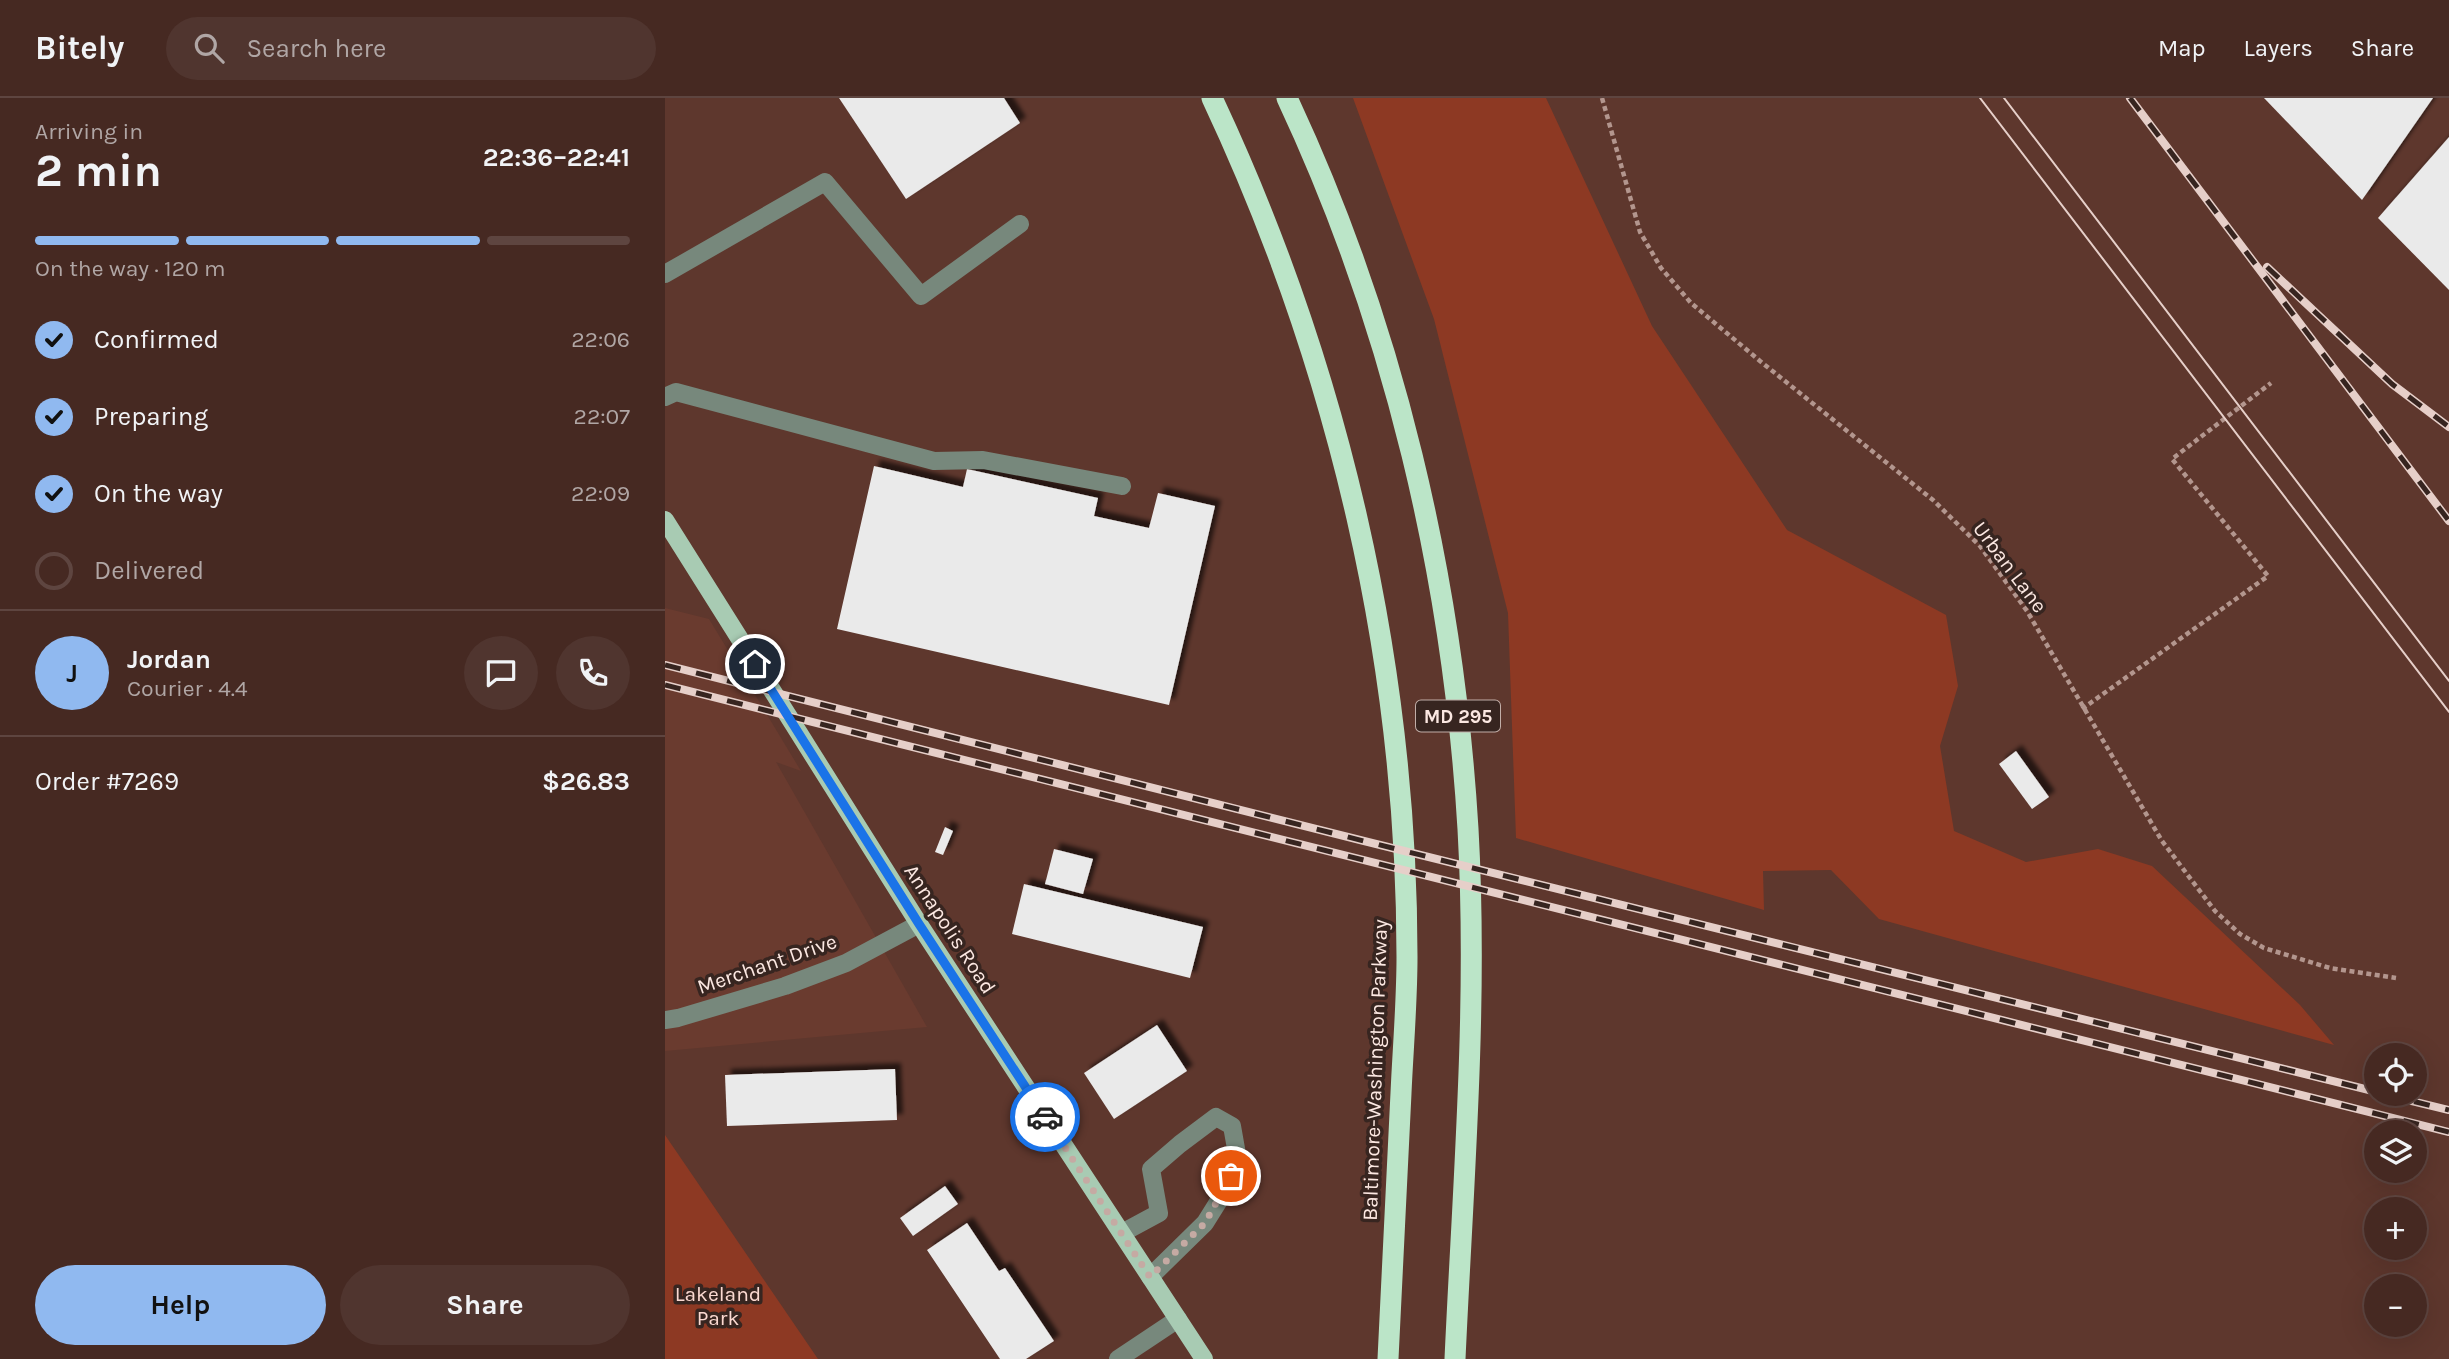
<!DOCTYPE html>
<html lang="en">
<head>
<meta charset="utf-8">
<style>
	body { margin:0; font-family:Karla,sans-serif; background:#50352f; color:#f1f3f6; height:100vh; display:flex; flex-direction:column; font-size:26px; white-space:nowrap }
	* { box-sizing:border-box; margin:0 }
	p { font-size:23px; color:#b0a6a5 }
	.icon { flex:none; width:38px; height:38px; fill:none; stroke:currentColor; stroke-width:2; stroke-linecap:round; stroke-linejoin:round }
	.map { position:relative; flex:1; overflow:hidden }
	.drawer { display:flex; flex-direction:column; background:#462922; width:665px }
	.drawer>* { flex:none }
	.controls { position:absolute; left:1699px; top:945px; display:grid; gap:14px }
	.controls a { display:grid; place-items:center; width:63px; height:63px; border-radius:50%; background:#462922; box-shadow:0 7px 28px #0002,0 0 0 2px #5e4540; font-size:35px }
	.pin { position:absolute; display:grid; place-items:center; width:60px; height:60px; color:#fff; margin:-30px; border:4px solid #fff; border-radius:50%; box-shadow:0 2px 7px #0007 }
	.courier { position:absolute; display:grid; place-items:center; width:70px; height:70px; margin:-35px; border:5px solid #1a73e8; border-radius:50%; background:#fff; color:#222; box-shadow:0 2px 9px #0007 }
	.head em { font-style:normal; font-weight:700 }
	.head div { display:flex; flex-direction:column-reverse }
	.head { display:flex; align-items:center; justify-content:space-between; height:119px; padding:0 35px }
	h1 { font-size:46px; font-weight:700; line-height:52px }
	.bar { display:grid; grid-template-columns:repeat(4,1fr); gap:10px 7px; align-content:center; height:84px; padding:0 35px }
	.bar i { height:9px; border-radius:5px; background:#5e4540 }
	.bar .on { background:#90b9f0 }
	.bar p { grid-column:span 4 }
	.line { display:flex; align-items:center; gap:18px; padding:0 35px; border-top:2px solid #5e4540 }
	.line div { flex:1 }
	.round { display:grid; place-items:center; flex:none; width:74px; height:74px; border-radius:37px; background:#50352f }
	ol { padding:0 35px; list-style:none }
	li { display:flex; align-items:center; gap:21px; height:77px }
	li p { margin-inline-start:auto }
	li .icon { padding:7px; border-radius:50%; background:#90b9f0; color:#111; stroke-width:4 }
	li:last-child { color:#b0a6a5 }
	li i { width:38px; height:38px; border:4px solid #5e4540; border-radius:50% }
	.primary-button { display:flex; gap:14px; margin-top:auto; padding:14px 35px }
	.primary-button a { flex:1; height:80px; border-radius:42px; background:#90b9f0; color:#111; font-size:28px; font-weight:700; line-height:80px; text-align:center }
	.primary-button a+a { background:#50352f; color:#f1f3f6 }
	header { display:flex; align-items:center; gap:42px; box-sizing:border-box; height:98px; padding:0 35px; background:#462922; border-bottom:2px solid #5e4540 }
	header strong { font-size:33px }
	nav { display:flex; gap:38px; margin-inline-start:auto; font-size:24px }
	.search { width:490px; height:63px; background:#50352f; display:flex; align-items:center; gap:18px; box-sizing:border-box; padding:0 24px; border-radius:38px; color:#b0a6a5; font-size:26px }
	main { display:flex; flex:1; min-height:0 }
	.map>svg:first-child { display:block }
</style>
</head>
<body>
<header>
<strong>Bitely</strong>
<div class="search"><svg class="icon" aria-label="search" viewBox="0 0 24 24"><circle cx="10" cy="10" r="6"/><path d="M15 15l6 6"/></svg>Search here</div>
<nav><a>Map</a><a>Layers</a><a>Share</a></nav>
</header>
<main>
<section class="drawer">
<div class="head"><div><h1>2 min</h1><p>Arriving in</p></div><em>22:36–22:41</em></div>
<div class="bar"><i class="on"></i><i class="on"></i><i class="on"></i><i></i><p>On the way · 120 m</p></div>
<ol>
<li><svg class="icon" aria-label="check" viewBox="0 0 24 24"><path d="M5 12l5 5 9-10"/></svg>Confirmed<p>22:06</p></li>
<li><svg class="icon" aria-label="check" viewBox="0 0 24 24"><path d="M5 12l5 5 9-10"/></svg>Preparing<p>22:07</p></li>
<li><svg class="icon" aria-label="check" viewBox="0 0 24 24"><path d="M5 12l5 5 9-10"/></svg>On the way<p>22:09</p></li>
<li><i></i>Delivered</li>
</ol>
<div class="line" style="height:126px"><b class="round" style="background:#90b9f0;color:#111">J</b><div><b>Jordan</b><p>Courier · 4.4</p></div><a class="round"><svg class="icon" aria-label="chat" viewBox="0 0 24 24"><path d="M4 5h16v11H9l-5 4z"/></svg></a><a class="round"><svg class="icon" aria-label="phone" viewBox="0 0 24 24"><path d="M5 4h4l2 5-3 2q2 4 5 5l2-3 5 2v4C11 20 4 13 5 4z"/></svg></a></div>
<div class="line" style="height:91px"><div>Order #7269</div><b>$26.83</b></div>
<div class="primary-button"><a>Help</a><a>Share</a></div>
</section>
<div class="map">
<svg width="1784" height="1261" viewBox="0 0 1784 1261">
	<defs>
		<filter id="shadow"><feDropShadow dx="6" dy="-6" stdDeviation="2" flood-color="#0009"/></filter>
	</defs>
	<rect width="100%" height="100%" fill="#5e372d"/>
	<polygon fill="#6a3b2f" points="0,510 44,521 136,673 111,664 262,929 0,953"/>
	<g fill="#8d3923">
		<polygon points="688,0 881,0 987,228 1122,432 1281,517 1293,588 1275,648 1289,733 1361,764 1433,751 1487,768 1635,907 1669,947 1214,821 1166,772 1098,773 1099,812 851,740 843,515 769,221"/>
		<polygon points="0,1037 153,1261 0,1261"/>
	</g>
	<g fill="#eaeaea" filter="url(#shadow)">
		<polygon points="174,0 339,0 355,25 241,101"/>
		<polygon points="1599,0 1768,0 1697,102"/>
		<polygon points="1784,39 1784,192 1713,120"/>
		<polygon points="209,368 298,389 302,371 433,400 429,418 484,430 493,395 550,408 504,607 172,531"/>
		<polygon points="1351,653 1384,699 1367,711 1334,666"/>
		<polygon points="280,729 288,733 278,757 270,754"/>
		<polygon points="389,751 428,761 418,796 380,786"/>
		<polygon points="359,786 538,829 525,880 347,836"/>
		<polygon points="492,927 522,973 449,1021 419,975"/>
		<polygon points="230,971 232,1022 62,1028 60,977"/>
		<polygon points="280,1088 293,1106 248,1138 235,1120"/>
		<polygon points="302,1125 334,1173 340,1170 389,1243 361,1261 335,1261 262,1152"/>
	</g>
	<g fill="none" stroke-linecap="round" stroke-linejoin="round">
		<g stroke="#b3968e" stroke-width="4.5" stroke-dasharray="5 3.5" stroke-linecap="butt">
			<polyline points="937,0 975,134 996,170 1026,205 1095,263 1268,402 1315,448 1362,513 1497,743 1550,813 1575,836 1599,850 1665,870 1731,880"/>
			<polyline points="1417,611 1603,478 1507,361 1606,285"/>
		</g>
		<g stroke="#77887c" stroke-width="18">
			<polyline points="0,176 160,84 256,198 355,126"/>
			<polyline points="0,299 11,294 269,363 318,362 457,388"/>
			<polyline points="0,922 13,920 120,888 181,865 254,826"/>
			<polyline points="457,1135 494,1115 486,1071 515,1046 551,1019 567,1028 573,1062 560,1093 540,1125 485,1179"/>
			<polyline points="453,1261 513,1221"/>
		</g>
		<polyline stroke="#a8cbb3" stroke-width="18" points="0,422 254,826 539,1261"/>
		<g stroke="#bbe5c8" stroke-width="21">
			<path d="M547 0C673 268 742 563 742 859 742 905 738 950 736 995 732 1084 727 1172 723 1261"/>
			<path d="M622 0C729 228 788 480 803 731 813 907 798 1085 790 1261"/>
		</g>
		<g stroke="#e6cfc9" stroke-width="2">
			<polyline points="1315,0 1784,614"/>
			<polyline points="1339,0 1784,583"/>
		</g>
		<g stroke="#e6cfc9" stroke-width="8">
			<g id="rail">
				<polyline points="1465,0 1784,423"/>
				<polyline points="1602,169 1727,286 1784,329"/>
				<polyline points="0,567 699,743 1712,994"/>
				<polyline points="0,587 1784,1034"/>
				<polyline points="1718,996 1784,1012"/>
			</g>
		</g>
		<use href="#rail" stroke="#372520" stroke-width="5" stroke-dasharray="16" stroke-linecap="butt"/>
	</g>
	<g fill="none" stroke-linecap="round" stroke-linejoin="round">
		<polyline stroke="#c5aaa3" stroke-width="7" stroke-dasharray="0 12.6" points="380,1019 485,1179 540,1125 566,1078"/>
		<polyline stroke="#1a73e8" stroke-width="9" points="90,566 254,826 380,1019"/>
	</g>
	<g text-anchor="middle" stroke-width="7" stroke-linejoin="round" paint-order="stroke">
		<rect fill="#372520" stroke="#c1aea8" stroke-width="2" x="751" y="602.5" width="84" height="31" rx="5"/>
		<g font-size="19" font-weight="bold" fill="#fce8e2">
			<text x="793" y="625">MD 295</text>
		</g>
		<g font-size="21" fill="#fce8e2" stroke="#372520">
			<text transform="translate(1345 469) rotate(53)" y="7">Urban Lane</text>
			<text transform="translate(285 831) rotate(57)" y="7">Annapolis Road</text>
			<text transform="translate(102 866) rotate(-19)" y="7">Merchant Drive</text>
			<text transform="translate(710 972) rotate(-88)" y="7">Baltimore-Washington Parkway</text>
		</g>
		<g font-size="21" fill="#fbd9d1" stroke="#372520">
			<text x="53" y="1203">Lakeland<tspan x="53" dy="24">Park</tspan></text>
		</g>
	</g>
</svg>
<div class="controls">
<a><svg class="icon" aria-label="locate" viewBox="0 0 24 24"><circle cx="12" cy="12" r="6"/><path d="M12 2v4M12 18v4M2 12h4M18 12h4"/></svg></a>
<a><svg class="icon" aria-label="layers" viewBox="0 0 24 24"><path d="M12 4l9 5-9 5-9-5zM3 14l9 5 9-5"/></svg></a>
<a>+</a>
<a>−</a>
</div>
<div class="pin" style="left:566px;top:1078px;background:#ea580c"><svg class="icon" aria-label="bag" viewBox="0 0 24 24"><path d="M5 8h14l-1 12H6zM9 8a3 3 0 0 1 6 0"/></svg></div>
<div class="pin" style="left:90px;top:566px;background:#1f2937"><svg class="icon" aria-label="home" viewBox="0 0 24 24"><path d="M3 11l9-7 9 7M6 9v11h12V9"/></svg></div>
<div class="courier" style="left:380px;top:1019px"><svg class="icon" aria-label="car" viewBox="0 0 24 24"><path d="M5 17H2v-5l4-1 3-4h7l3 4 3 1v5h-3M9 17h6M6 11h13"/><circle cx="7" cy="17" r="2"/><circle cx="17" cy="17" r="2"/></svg></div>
</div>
</main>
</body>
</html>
